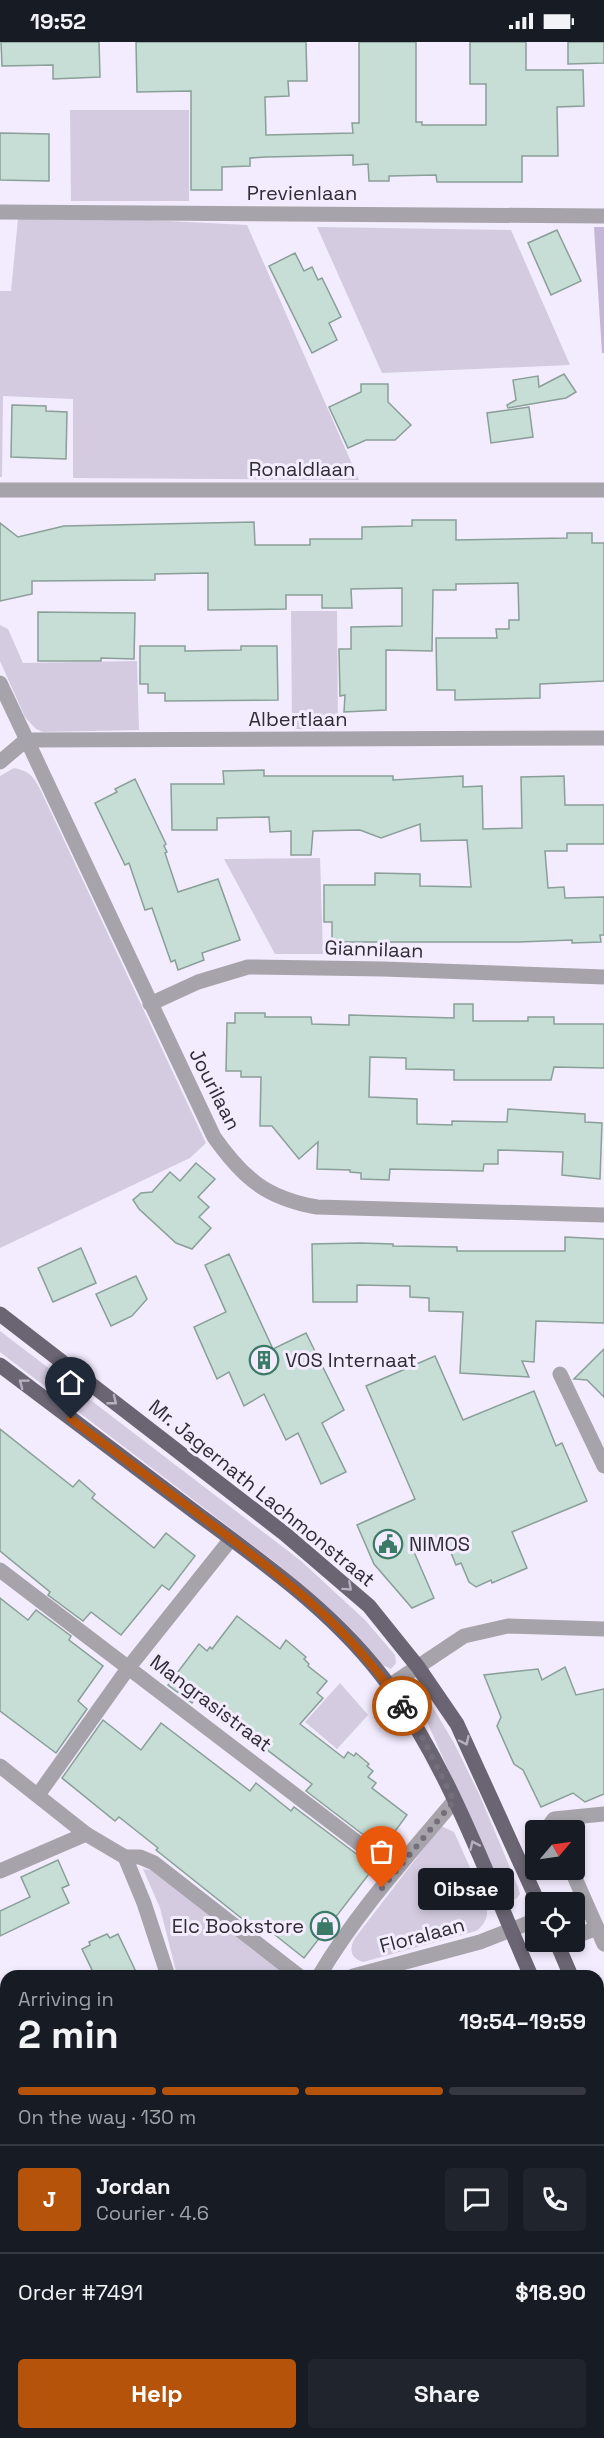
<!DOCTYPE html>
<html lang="en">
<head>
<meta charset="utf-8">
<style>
	body { margin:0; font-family:"Space Grotesk",sans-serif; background:#20242c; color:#f1f3f6; height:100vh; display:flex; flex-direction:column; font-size:22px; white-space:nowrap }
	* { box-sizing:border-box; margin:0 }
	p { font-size:20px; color:#9ea1a6 }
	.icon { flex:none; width:33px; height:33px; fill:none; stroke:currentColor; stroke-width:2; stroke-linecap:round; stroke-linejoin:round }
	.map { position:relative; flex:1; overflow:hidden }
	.sheet { position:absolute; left:0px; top:1928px; width:604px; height:470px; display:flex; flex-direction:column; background:#171b24; border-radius:18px 18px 0 0; box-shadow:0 3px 9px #0003 }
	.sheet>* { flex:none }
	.needle { width:39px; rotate:61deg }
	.controls { position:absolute; left:525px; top:1778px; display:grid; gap:12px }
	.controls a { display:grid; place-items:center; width:60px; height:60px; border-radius:6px; background:#171b24; box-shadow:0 3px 9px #0003; font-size:30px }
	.pin { position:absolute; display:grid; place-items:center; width:51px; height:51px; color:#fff; margin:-62px -26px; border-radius:50% 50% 50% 0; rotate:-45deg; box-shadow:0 0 6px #0007 }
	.pin .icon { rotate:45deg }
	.courier { position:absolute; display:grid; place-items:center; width:60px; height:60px; margin:-30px; border:4px solid #b45309; border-radius:50%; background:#fff; color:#222; box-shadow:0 2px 8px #0007 }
	.bubble { position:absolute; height:42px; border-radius:6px; background:#171b24; box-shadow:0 3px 9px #0003; font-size:20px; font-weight:600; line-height:42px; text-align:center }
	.summary em { font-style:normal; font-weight:600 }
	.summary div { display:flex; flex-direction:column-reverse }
	.summary { display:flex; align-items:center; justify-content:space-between; height:102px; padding:0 18px }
	h1 { font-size:39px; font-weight:600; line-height:45px }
	.bar { display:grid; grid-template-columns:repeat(4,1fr); gap:9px 6px; align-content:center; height:72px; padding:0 18px }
	.bar i { height:8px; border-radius:4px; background:#363941 }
	.bar .on { background:#b45309 }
	.bar p { grid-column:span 4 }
	.line { display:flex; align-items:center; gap:15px; padding:0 18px; border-top:2px solid #363941 }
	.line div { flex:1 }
	.round { display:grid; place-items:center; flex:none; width:63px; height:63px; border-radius:6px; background:#20242c }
	.button { display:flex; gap:12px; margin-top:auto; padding:12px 18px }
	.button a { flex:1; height:69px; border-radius:6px; background:#b45309; color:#fff; font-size:24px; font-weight:600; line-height:69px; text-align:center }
	.button a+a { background:#20242c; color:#f1f3f6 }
	.status { display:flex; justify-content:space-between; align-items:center; height:42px; padding:0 30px; background:#171b24; direction:ltr }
	.status svg { height:16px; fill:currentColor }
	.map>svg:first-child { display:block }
</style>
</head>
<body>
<div class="status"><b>19:52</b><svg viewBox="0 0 49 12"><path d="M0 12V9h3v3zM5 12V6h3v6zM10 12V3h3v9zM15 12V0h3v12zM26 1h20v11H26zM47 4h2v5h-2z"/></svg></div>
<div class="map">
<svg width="604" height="2396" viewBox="0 0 604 2396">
	<rect width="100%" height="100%" fill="#f3ebfe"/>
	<g fill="#d4cbe0">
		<polygon points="70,68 189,68 189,159 71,159"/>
		<polygon points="18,177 129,177 247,183 359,438 73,436 73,357 3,354 2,435 0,435 0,249 11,249"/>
		<polygon points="317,185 511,188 570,323 382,331"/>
		<polygon points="291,569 337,569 338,687 292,687"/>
		<polygon points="0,583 8,587 23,621 137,619 139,688 43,690 36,687 25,675 0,619"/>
		<path d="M14 726C29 729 33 734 40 747L206 1101 190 1116 0 1206V734Z"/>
		<polygon points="320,816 323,912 275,912 224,817"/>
		<polygon points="0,1289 300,1518 365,1578 395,1613 396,1621 391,1627 378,1621 316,1556 276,1521 0,1310"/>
		<polygon points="412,1639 428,1657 454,1701 480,1754 518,1845 520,1852 517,1856 511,1859 504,1854 410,1641"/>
		<polygon points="340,1641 368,1673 337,1707 305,1680"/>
		<path d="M441 1784 454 1790 486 1861C489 1873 486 1882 476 1889L363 1920C350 1916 349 1907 355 1896Z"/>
		<polygon points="143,1827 156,1829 291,1933 177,1933 160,1866"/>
		<polygon points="6,2057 6,2391 598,2391 599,2194 604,2207 604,2396 0,2396 0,2058"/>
	</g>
	<polygon fill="#c4b6d7" points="594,185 604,185 604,311 602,311"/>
	<g fill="#c7ded6" stroke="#899f97" stroke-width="1.5">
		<polygon points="1,0 99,0 100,35 53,37 53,23 2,24"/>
		<polygon points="136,0 306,0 307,39 288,39 289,54 265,55 266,93 353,91 352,81 359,81 359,0 416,0 416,80 422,80 422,83 486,83 486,42 470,42 470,0 526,0 526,28 583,28 584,64 557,65 558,114 522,114 522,140 437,140 436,133 389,134 389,139 369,139 368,122 353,123 353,113 266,115 250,116 250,124 222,125 222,148 191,148 191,49 137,50"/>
		<polygon points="568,0 604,0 604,21 568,22"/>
		<polygon points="0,91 49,92 49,139 0,138"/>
		<polygon points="557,188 581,239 551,253 528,201"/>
		<polygon points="295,211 304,229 312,225 318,238 322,236 341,275 329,281 337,298 312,311 269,224"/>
		<polygon points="564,332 576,350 566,356 508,366 507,363 516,358 513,338 538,334 539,345"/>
		<polygon points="361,342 388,342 388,360 411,383 395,398 366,398 348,406 329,365 361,350"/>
		<polygon points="12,363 46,364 46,369 67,370 66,417 11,415"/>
		<polygon points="529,365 533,395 491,401 487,371"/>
		<polygon points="412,478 456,478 456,498 567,496 567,491 592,491 592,501 604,501 604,639 540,642 540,656 455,658 455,648 437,648 436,596 497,596 496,587 509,587 509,578 519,578 518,541 456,542 456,548 433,548 432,609 386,608 386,668 344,670 345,653 340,654 339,607 351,607 351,585 402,584 402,546 351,547 352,566 322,566 322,553 286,553 286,567 208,568 208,531 155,532 155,538 32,539 32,552 0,559 0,481 18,495 64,484 254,480 255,503 310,503 310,497 362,497 362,485 412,484"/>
		<polygon points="38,570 135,571 134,617 101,616 101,619 38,619"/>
		<polygon points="140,604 185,604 185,609 241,608 241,604 277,604 278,658 165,659 165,651 148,651 148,642 140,642"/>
		<polygon points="264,728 264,734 393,734 393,738 463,734 463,745 482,744 483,787 522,786 521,735 564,734 565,763 604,763 604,802 567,802 567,809 545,809 548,846 564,845 565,856 604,855 604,893 600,893 601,900 572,901 572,898 519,900 332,900 332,880 324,880 324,843 375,843 375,831 420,832 420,844 471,845 467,798 421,799 420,782 381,796 360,788 313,789 311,813 291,813 291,789 270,790 269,775 217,776 217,788 172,788 171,742 224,742 223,729"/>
		<polygon points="135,737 166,802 164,804 167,810 165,811 178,850 218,837 240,898 202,911 204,918 178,928 175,918 171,920 152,866 145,868 129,821 125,823 95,761 117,750 115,747"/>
		<polygon points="454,962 473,962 473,979 528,979 528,975 554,975 554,982 604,982 604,1026 554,1025 551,1038 454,1038 454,1028 406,1027 406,1016 370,1015 369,1055 417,1057 417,1082 452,1083 452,1079 507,1080 508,1067 585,1072 585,1080 602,1081 600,1137 562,1133 563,1110 498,1108 498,1122 484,1122 483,1129 390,1127 389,1138 361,1137 361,1131 350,1130 350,1128 317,1127 318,1100 299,1117 272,1084 260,1084 261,1035 241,1035 241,1029 226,1029 227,981 235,981 235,971 265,971 265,975 311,975 312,982 349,983 349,973 454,976"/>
		<polygon points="196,1121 215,1137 198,1155 209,1165 199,1175 211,1186 192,1207 176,1201 139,1167 133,1158 141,1151 152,1150 170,1130 180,1139"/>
		<polygon points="565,1195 604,1197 604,1281 536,1279 534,1320 522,1319 529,1335 460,1331 463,1270 429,1269 429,1256 410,1255 410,1244 357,1243 357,1260 313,1260 312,1202 360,1201 393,1202 393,1204 457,1205 457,1209 565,1209"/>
		<polygon points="81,1206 96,1241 53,1260 38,1226"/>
		<polygon points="229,1212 273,1307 306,1291 344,1368 322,1381 346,1430 321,1442 298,1391 286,1398 264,1352 244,1364 229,1330 217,1337 194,1285 226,1270 205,1223"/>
		<polygon points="136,1234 147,1257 132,1274 111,1284 96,1252"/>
		<polygon points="604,1307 604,1355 587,1338 574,1337"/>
		<polygon points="435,1314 463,1378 534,1349 556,1404 562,1401 587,1459 512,1490 527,1526 492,1541 491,1538 476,1545 469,1540 461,1521 456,1523 445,1496 414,1510 434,1556 412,1566 374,1522 357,1483 415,1457 366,1344"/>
		<polygon points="0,1387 73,1445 79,1438 95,1452 92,1456 154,1506 166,1491 195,1514 169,1548 162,1543 121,1593 91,1570 83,1579 48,1553 50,1550 0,1509"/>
		<polygon points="0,1556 28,1578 36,1568 71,1594 69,1598 103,1624 78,1659 87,1667 56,1711 0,1669"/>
		<polygon points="237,1574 280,1607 286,1598 306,1615 304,1617 309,1622 308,1624 327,1639 317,1651 323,1656 300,1682 344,1716 348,1710 354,1714 356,1711 369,1722 367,1724 373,1729 368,1735 376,1741 372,1746 407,1773 382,1807 306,1749 312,1742 196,1654 192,1661 168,1643 199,1602 207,1609 210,1605 212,1607"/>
		<polygon points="565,1625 576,1653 604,1647 604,1752 585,1760 573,1751 541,1765 523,1728 514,1722 497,1684 501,1675 484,1633 538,1627 542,1638"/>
		<polygon points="103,1678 141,1708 161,1681 250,1749 256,1741 291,1769 294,1765 371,1823 365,1829 369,1832 304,1916 260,1881 255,1887 156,1808 158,1806 119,1775 115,1779 62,1736"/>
		<polygon points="58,1818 69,1843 62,1846 69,1861 0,1894 0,1869 30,1855 21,1835"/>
		<polygon points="107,1892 110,1896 118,1892 138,1934 95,1934 82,1907 90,1903 89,1900"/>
	</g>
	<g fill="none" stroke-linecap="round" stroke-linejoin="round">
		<g stroke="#a7a3ab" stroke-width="15">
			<polyline points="0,170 604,174"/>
			<polyline points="0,448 604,448"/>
			<path d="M0 641 214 1095C243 1136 266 1156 317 1165L604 1173"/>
			<polyline points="0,720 26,698 604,696"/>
			<polyline points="150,962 198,940 248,925 383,927 604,935"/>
			<polyline points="560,1332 604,1424"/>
			<polyline points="0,1528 395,1829"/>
			<polyline points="389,1644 464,1594 508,1584 604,1587"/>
			<polyline points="0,1724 86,1792 125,1815 144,1861 168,1934"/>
			<polyline points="38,1753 129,1625 231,1497"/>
			<polyline points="554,1788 551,1781 554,1777 604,1772"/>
			<polyline points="125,1815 140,1815 154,1821 299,1934"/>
			<polyline points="571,1827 597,1886 574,1895"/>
			<polyline points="0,1829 86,1792"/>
			<polyline points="597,1886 604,1902"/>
			<path d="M319 1934C356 1871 407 1815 454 1759"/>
			<polyline points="353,1934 480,1900 536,1878"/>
			<polyline points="598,1958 604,1956"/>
			<polyline points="0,2027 6,2026"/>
		</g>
		<g stroke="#6b6573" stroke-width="15">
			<polyline points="0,1272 285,1492 369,1564 418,1625 457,1682 538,1860"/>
			<path d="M0 1323C66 1373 133 1423 199 1473 268 1524 340 1575 390 1645 452 1732 488 1837 531 1934"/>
			<polyline points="556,1899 571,1934"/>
			<polyline points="598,1998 604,2010"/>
			<polyline points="598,2088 604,2101"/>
		</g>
	</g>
	<defs><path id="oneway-chevron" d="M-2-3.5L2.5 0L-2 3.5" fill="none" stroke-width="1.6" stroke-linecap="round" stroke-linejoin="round" transform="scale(1.5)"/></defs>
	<g stroke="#b6afbf">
		<use href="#oneway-chevron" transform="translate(23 1341) rotate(-143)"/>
		<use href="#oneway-chevron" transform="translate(113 1359) rotate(38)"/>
		<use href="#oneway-chevron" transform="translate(348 1545) rotate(42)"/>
		<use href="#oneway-chevron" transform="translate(465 1699) rotate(65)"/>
		<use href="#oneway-chevron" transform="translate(474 1803) rotate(-114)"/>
	</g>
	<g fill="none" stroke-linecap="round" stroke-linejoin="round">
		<polyline stroke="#746f7a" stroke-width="6" stroke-dasharray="0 10.8" points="382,1846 454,1759 424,1698 402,1664"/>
		<path stroke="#b45309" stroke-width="8" d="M71 1377C119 1413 166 1448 214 1484 285 1537 353 1588 402 1664"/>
	</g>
	<defs>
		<g id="building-ring" transform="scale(1.5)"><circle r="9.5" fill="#f3ebfe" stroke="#3b7a67" stroke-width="1.5"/><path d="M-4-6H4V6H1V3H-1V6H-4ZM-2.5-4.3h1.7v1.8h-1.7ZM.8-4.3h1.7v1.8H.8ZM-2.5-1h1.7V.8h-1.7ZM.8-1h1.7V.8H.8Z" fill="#3b7a67"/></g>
		<g id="civic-ring" transform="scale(1.5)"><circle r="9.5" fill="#f3ebfe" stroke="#3b7a67" stroke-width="1.5"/><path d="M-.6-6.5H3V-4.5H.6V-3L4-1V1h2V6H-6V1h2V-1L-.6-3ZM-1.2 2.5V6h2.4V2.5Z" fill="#3b7a67"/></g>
		<g id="shop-ring" transform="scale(1.5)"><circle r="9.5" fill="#f3ebfe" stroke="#3b7a67" stroke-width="1.5"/><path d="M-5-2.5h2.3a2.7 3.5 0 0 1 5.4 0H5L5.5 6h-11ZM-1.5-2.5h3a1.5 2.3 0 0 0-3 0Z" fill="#3b7a67"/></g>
	</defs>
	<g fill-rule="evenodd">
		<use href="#building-ring" x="264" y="1318"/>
		<use href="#civic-ring" x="388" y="1502"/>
		<use href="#shop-ring" x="325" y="1884"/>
	</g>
	<g text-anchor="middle" stroke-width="6" stroke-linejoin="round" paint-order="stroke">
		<g font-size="20" fill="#2f2c33" stroke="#f3ebfe">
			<text x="302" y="158">Previenlaan</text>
			<text x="302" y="434">Ronaldlaan</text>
			<text x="298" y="684">Albertlaan</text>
			<text transform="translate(374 907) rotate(2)" y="7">Giannilaan</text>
			<text transform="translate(215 1047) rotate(63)" y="7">Jourilaan</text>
			<text transform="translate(262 1451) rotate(39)" y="7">Mr. Jagernath Lachmonstraat</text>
			<text transform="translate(211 1661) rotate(37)" y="7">Mangrasistraat</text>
			<text transform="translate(422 1893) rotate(-15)" y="7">Floralaan</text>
		</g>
		<g font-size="20" fill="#2f2c33" stroke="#f3ebfe" text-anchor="start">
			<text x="285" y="1325">VOS Internaat</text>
			<text x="409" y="1509">NIMOS</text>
			<text x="304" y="1891" text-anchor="end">Elc Bookstore</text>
		</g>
	</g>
</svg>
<div class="controls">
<a><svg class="needle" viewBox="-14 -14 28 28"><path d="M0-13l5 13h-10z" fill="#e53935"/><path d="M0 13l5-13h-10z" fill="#9ea1a6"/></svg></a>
<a><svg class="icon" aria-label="locate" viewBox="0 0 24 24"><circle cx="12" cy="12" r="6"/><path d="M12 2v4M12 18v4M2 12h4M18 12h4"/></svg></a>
</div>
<div class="pin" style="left:382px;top:1846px;background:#ea580c"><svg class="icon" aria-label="bag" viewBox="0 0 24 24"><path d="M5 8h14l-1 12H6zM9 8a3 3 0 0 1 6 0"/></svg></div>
<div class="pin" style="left:71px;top:1377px;background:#1f2937"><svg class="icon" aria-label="home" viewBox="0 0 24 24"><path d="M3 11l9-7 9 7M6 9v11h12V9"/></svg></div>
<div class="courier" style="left:402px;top:1664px"><svg class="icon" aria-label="bike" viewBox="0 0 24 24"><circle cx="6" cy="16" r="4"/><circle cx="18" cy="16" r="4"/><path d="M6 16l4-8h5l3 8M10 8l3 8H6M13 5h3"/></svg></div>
<div class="bubble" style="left:418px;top:1826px;width:96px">Oibsae</div>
<section class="sheet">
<div class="summary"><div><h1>2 min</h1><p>Arriving in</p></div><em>19:54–19:59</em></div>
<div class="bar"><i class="on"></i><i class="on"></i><i class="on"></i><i></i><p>On the way · 130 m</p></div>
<div class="line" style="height:108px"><b class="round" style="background:#b45309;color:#fff">J</b><div><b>Jordan</b><p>Courier · 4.6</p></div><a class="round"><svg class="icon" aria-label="chat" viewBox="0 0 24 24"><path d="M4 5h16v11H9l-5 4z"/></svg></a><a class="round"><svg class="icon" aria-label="phone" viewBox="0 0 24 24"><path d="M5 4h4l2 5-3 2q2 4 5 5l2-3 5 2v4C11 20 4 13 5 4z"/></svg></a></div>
<div class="line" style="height:78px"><div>Order #7491</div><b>$18.90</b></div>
<div class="button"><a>Help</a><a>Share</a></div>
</section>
</div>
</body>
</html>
